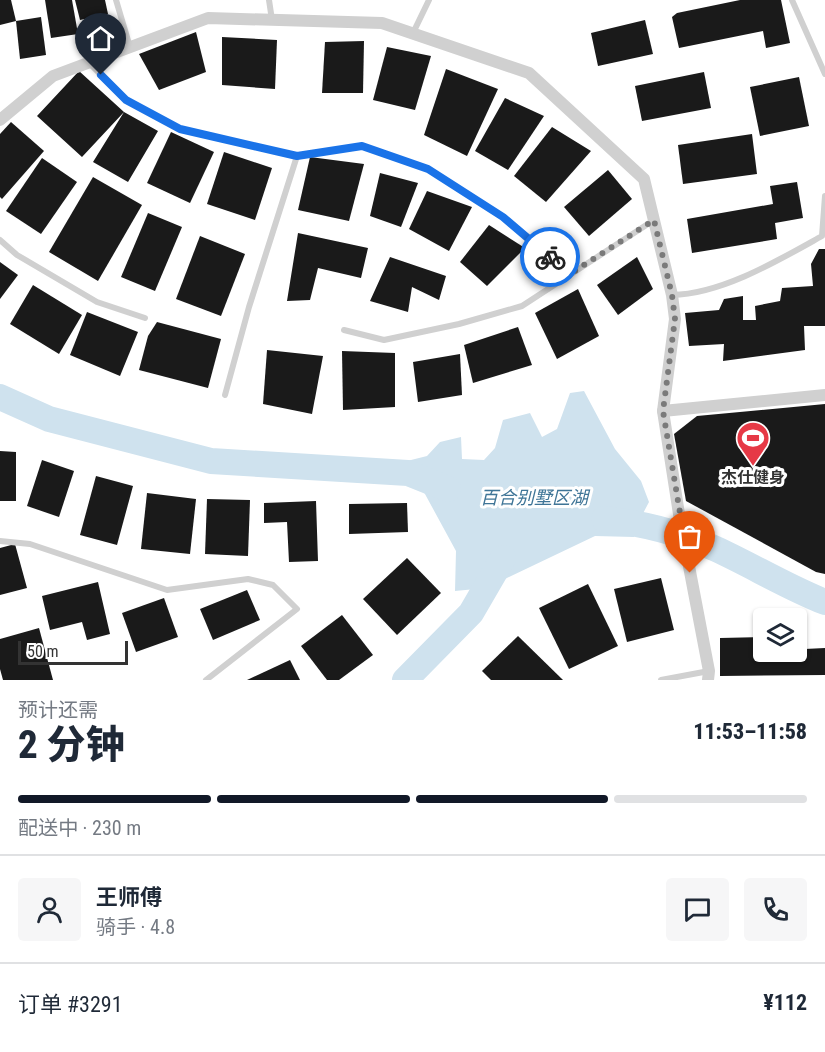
<!DOCTYPE html>
<html lang="zh">
<head>
<meta charset="utf-8">
<style>
	body { margin:0; font-family:"Roboto Condensed","Noto Sans SC",sans-serif; background:#f6f6f7; color:#1f2937; height:100vh; display:flex; flex-direction:column; font-size:22px; white-space:nowrap }
	* { box-sizing:border-box; margin:0 }
	p { font-size:20px; color:#747a83 }
	.icon { flex:none; width:33px; height:33px; fill:none; stroke:currentColor; stroke-width:2; stroke-linecap:round; stroke-linejoin:round }
	.map { position:relative; height:680px; overflow:hidden }
	.side { display:flex; flex-direction:column; background:#fff; flex:1 }
	.side>* { flex:none }
	.controls { position:absolute; left:753px; top:608px; display:grid; gap:12px }
	.controls a { display:grid; place-items:center; width:54px; height:54px; border-radius:6px; background:#fff; box-shadow:0 2px 4px #0004; font-size:30px }
	.scale { position:absolute; left:18px; bottom:15px; width:110px; box-sizing:border-box; padding-left:6px; border:3px solid #333; border-top:0; font-size:16px; line-height:21px; white-space:nowrap; color:#333; -webkit-text-stroke:4px #fff; paint-order:stroke }
	.pin { position:absolute; display:grid; place-items:center; width:51px; height:51px; color:#fff; margin:-62px -26px; border-radius:50% 50% 50% 0; rotate:-45deg; box-shadow:0 0 6px #0007 }
	.pin .icon { rotate:45deg }
	.courier { position:absolute; display:grid; place-items:center; width:60px; height:60px; margin:-30px; border:4px solid #1a73e8; border-radius:50%; background:#fff; color:#222; box-shadow:0 2px 8px #0007 }
	.head em { font-style:normal; font-weight:800 }
	.head div { display:flex; flex-direction:column-reverse }
	.head { display:flex; align-items:center; justify-content:space-between; height:102px; padding:0 18px }
	h1 { font-size:39px; font-weight:800; line-height:45px }
	.bar { display:grid; grid-template-columns:repeat(4,1fr); gap:9px 6px; align-content:center; height:72px; padding:0 18px }
	.bar i { height:8px; border-radius:4px; background:#e0e1e3 }
	.bar .on { background:#111827 }
	.bar p { grid-column:span 4 }
	.line { display:flex; align-items:center; gap:15px; padding:0 18px; border-top:2px solid #e0e1e3 }
	.line div { flex:1 }
	.round { display:grid; place-items:center; flex:none; width:63px; height:63px; border-radius:6px; background:#f6f6f7 }
	.map>svg:first-child { display:block }
</style>
</head>
<body>
<div class="map">
<svg width="825" height="680" viewBox="0 0 825 680">
	<rect width="100%" height="100%" fill="#fff"/>
	<polygon fill="#cfe2ee" points="584,391 615,449 641,481 649,502 638,523 634,537 595,536 486,588 455,591 456,551 407,461 427,456 440,442 461,437 462,459 484,460 495,448 503,420 530,413 542,437 557,429 570,393"/>
	<g fill="none" stroke-linecap="round" stroke-linejoin="round">
		<g stroke="#cfe2ee" stroke-width="26">
			<polyline points="0,397 49,419 211,461 408,473 448,489"/>
			<path d="M604 519C641 523 681 533 716 549 753 566 787 587 825 602"/>
			<polyline points="405,680 471,613 503,558"/>
		</g>
	</g>
	<g fill="#1a1a1a">
		<polygon points="0,0 11,0 16,21 0,25"/>
		<polygon points="45,0 72,0 78,34 51,38"/>
		<polygon points="75,0 105,0 108,14 80,20"/>
		<polygon points="740,0 781,0 790,43 766,48 763,31 679,48 672,17 677,13"/>
		<polygon points="41,17 46,55 20,59 16,21"/>
		<polygon points="645,20 653,54 598,66 591,33"/>
		<polygon points="196,32 206,72 159,90 139,54"/>
		<polygon points="222,37 277,40 275,89 222,85"/>
		<polygon points="364,41 363,93 322,93 325,42"/>
		<polygon points="387,47 431,56 415,110 373,100"/>
		<polygon points="446,69 498,89 467,156 424,135"/>
		<polygon points="79,71 124,112 158,131 128,182 93,162 124,112 82,157 37,116"/>
		<polygon points="704,72 711,108 642,121 635,86"/>
		<polygon points="799,77 809,126 760,136 750,87"/>
		<polygon points="505,98 544,116 508,170 475,151"/>
		<polygon points="11,122 44,151 2,199 0,197 0,134"/>
		<polygon points="552,127 591,151 546,202 514,176"/>
		<polygon points="171,132 214,152 190,203 147,183"/>
		<polygon points="752,134 757,174 683,184 678,145"/>
		<polygon points="224,152 272,168 255,220 207,204"/>
		<polygon points="310,157 364,164 349,221 298,210"/>
		<polygon points="42,158 77,182 41,234 6,211"/>
		<polygon points="608,170 632,199 589,236 564,207"/>
		<polygon points="380,173 418,183 401,227 370,216"/>
		<polygon points="93,177 142,205 98,281 49,252"/>
		<polygon points="797,182 803,218 775,223 777,239 692,253 687,219 773,204 770,186"/>
		<polygon points="427,191 472,207 449,251 409,229"/>
		<polygon points="148,213 182,227 155,291 121,277"/>
		<polygon points="489,225 525,248 487,286 460,262"/>
		<polygon points="298,233 368,248 361,278 318,268 310,300 287,301"/>
		<polygon points="200,236 245,254 221,316 176,299"/>
		<polygon points="819,249 825,249 825,326 804,326 805,350 723,361 724,344 689,346 685,313 719,310 724,299 743,296 743,320 756,320 755,306 780,301 782,288 813,286 811,264"/>
		<polygon points="390,257 446,276 439,300 412,287 408,312 370,301"/>
		<polygon points="637,257 653,289 618,315 597,285"/>
		<polygon points="0,262 18,275 0,299"/>
		<polygon points="33,285 82,315 59,354 10,324"/>
		<polygon points="578,289 599,336 557,359 535,313"/>
		<polygon points="87,312 138,332 120,376 70,355"/>
		<polygon points="157,322 221,339 208,388 139,370 148,336"/>
		<polygon points="518,327 532,365 473,383 464,345"/>
		<polygon points="267,350 323,356 312,414 263,404"/>
		<polygon points="342,351 395,353 395,407 343,410"/>
		<polygon points="460,354 462,395 418,402 413,362"/>
		<polygon points="825,404 825,574 816,572 686,501 674,434 697,416"/>
		<polygon points="0,451 16,452 16,501 0,501"/>
		<polygon points="42,460 74,471 59,517 27,506"/>
		<polygon points="96,476 133,486 117,545 80,535"/>
		<polygon points="147,493 196,499 190,554 141,549"/>
		<polygon points="207,499 250,500 248,556 205,554"/>
		<polygon points="316,501 318,561 289,562 287,522 264,523 264,503"/>
		<polygon points="407,503 408,532 349,534 349,504"/>
		<polygon points="15,544 27,588 0,595 0,548"/>
		<polygon points="407,558 441,593 397,635 363,599"/>
		<polygon points="661,578 674,630 627,642 614,589"/>
		<polygon points="98,582 110,634 87,640 82,622 50,630 42,596"/>
		<polygon points="588,584 618,646 569,669 539,608"/>
		<polygon points="247,590 260,620 213,640 200,609"/>
		<polygon points="164,598 178,637 136,652 122,613"/>
		<polygon points="342,615 373,655 339,680 327,680 301,646"/>
		<polygon points="39,628 53,680 3,680 0,669 0,639"/>
		<polygon points="518,636 563,680 491,680 482,671"/>
		<polygon points="764,637 764,651 825,648 825,675 720,676 720,638"/>
		<polygon points="290,660 300,680 247,680"/>
	</g>
	<g fill="none" stroke-linecap="round" stroke-linejoin="round">
		<g stroke="#d0d0d0" stroke-width="6">
			<polyline points="116,0 130,47"/>
			<polyline points="269,0 272,20"/>
			<polyline points="792,0 825,74"/>
			<polyline points="413,33 429,0"/>
			<polyline points="89,63 126,100 180,129 297,156"/>
			<polyline points="0,240 17,255 97,302 145,318"/>
			<path d="M672 295C722 294 779 260 822 236L825 196"/>
			<polyline points="344,330 384,340 459,324 522,306 654,220"/>
			<polyline points="225,395 249,307 297,156 361,146 428,169 503,217 570,274"/>
			<polyline points="0,541 30,544 167,590 248,579 273,585 297,609 206,680"/>
			<polyline points="661,680 709,671"/>
		</g>
		<g stroke="#d0d0d0" stroke-width="12">
			<polyline points="0,120 53,76 208,18 382,23 529,73 644,179 672,295 675,319 663,411 679,514 709,671 708,680"/>
			<polyline points="663,411 825,395"/>
		</g>
	</g>
	<g fill="none" stroke-linecap="round" stroke-linejoin="round">
		<polyline stroke="#7a7a7a" stroke-width="6" stroke-dasharray="0 10.8" points="550,257 570,274 654,220 672,295 675,319 663,411 690,573"/>
		<polyline stroke="#1a73e8" stroke-width="8" points="101,75 126,100 180,129 297,156 362,146 428,169 503,217 550,257"/>
	</g>
	<defs>
		<g id="stadium-pin" transform="scale(1.725)"><path d="M0 17L-7.5 6A9.5 9.5 0 1 1 7.5 6Z" fill="#e63946" stroke="#fff"/><path d="M0-5a6.5 5 0 1 0 0 10a6.5 5 0 1 0 0-10ZM-3.5-1.8h7v3.6h-7Z" fill="#fff"/></g>
	</defs>
	<g fill-rule="evenodd">
		<use href="#stadium-pin" x="753" y="438"/>
	</g>
	<g text-anchor="middle" stroke-width="6" stroke-linejoin="round" paint-order="stroke">
		<g font-size="16" font-weight="bold" fill="#333" stroke="#fff">
			<text x="753" y="483">杰仕健身</text>
		</g>
		<g font-size="18" font-style="italic" fill="#3f7597" stroke="#fff">
			<text x="534" y="504">百合别墅区湖</text>
		</g>
	</g>
</svg>
<div class="controls">
<a><svg class="icon" aria-label="layers" viewBox="0 0 24 24"><path d="M12 4l9 5-9 5-9-5zM3 14l9 5 9-5"/></svg></a>
</div>
<div class="scale">50 m</div>
<div class="pin" style="left:690px;top:573px;background:#ea580c"><svg class="icon" aria-label="bag" viewBox="0 0 24 24"><path d="M5 8h14l-1 12H6zM9 8a3 3 0 0 1 6 0"/></svg></div>
<div class="pin" style="left:101px;top:75px;background:#1f2937"><svg class="icon" aria-label="home" viewBox="0 0 24 24"><path d="M3 11l9-7 9 7M6 9v11h12V9"/></svg></div>
<div class="courier" style="left:550px;top:257px"><svg class="icon" aria-label="bike" viewBox="0 0 24 24"><circle cx="6" cy="16" r="4"/><circle cx="18" cy="16" r="4"/><path d="M6 16l4-8h5l3 8M10 8l3 8H6M13 5h3"/></svg></div>
</div>
<section class="side">
<div class="head"><div><h1>2 分钟</h1><p>预计还需</p></div><em>11:53–11:58</em></div>
<div class="bar"><i class="on"></i><i class="on"></i><i class="on"></i><i></i><p>配送中 · 230 m</p></div>
<div class="line" style="height:108px"><a class="round"><svg class="icon" aria-label="person" viewBox="0 0 24 24"><circle cx="12" cy="8" r="4"/><path d="M4 21q1-7 8-7t8 7"/></svg></a><div><b>王师傅</b><p>骑手 · 4.8</p></div><a class="round"><svg class="icon" aria-label="chat" viewBox="0 0 24 24"><path d="M4 5h16v11H9l-5 4z"/></svg></a><a class="round"><svg class="icon" aria-label="phone" viewBox="0 0 24 24"><path d="M5 4h4l2 5-3 2q2 4 5 5l2-3 5 2v4C11 20 4 13 5 4z"/></svg></a></div>
<div class="line" style="height:78px"><div>订单 #3291</div><b>¥112</b></div>
</section>
</body>
</html>
